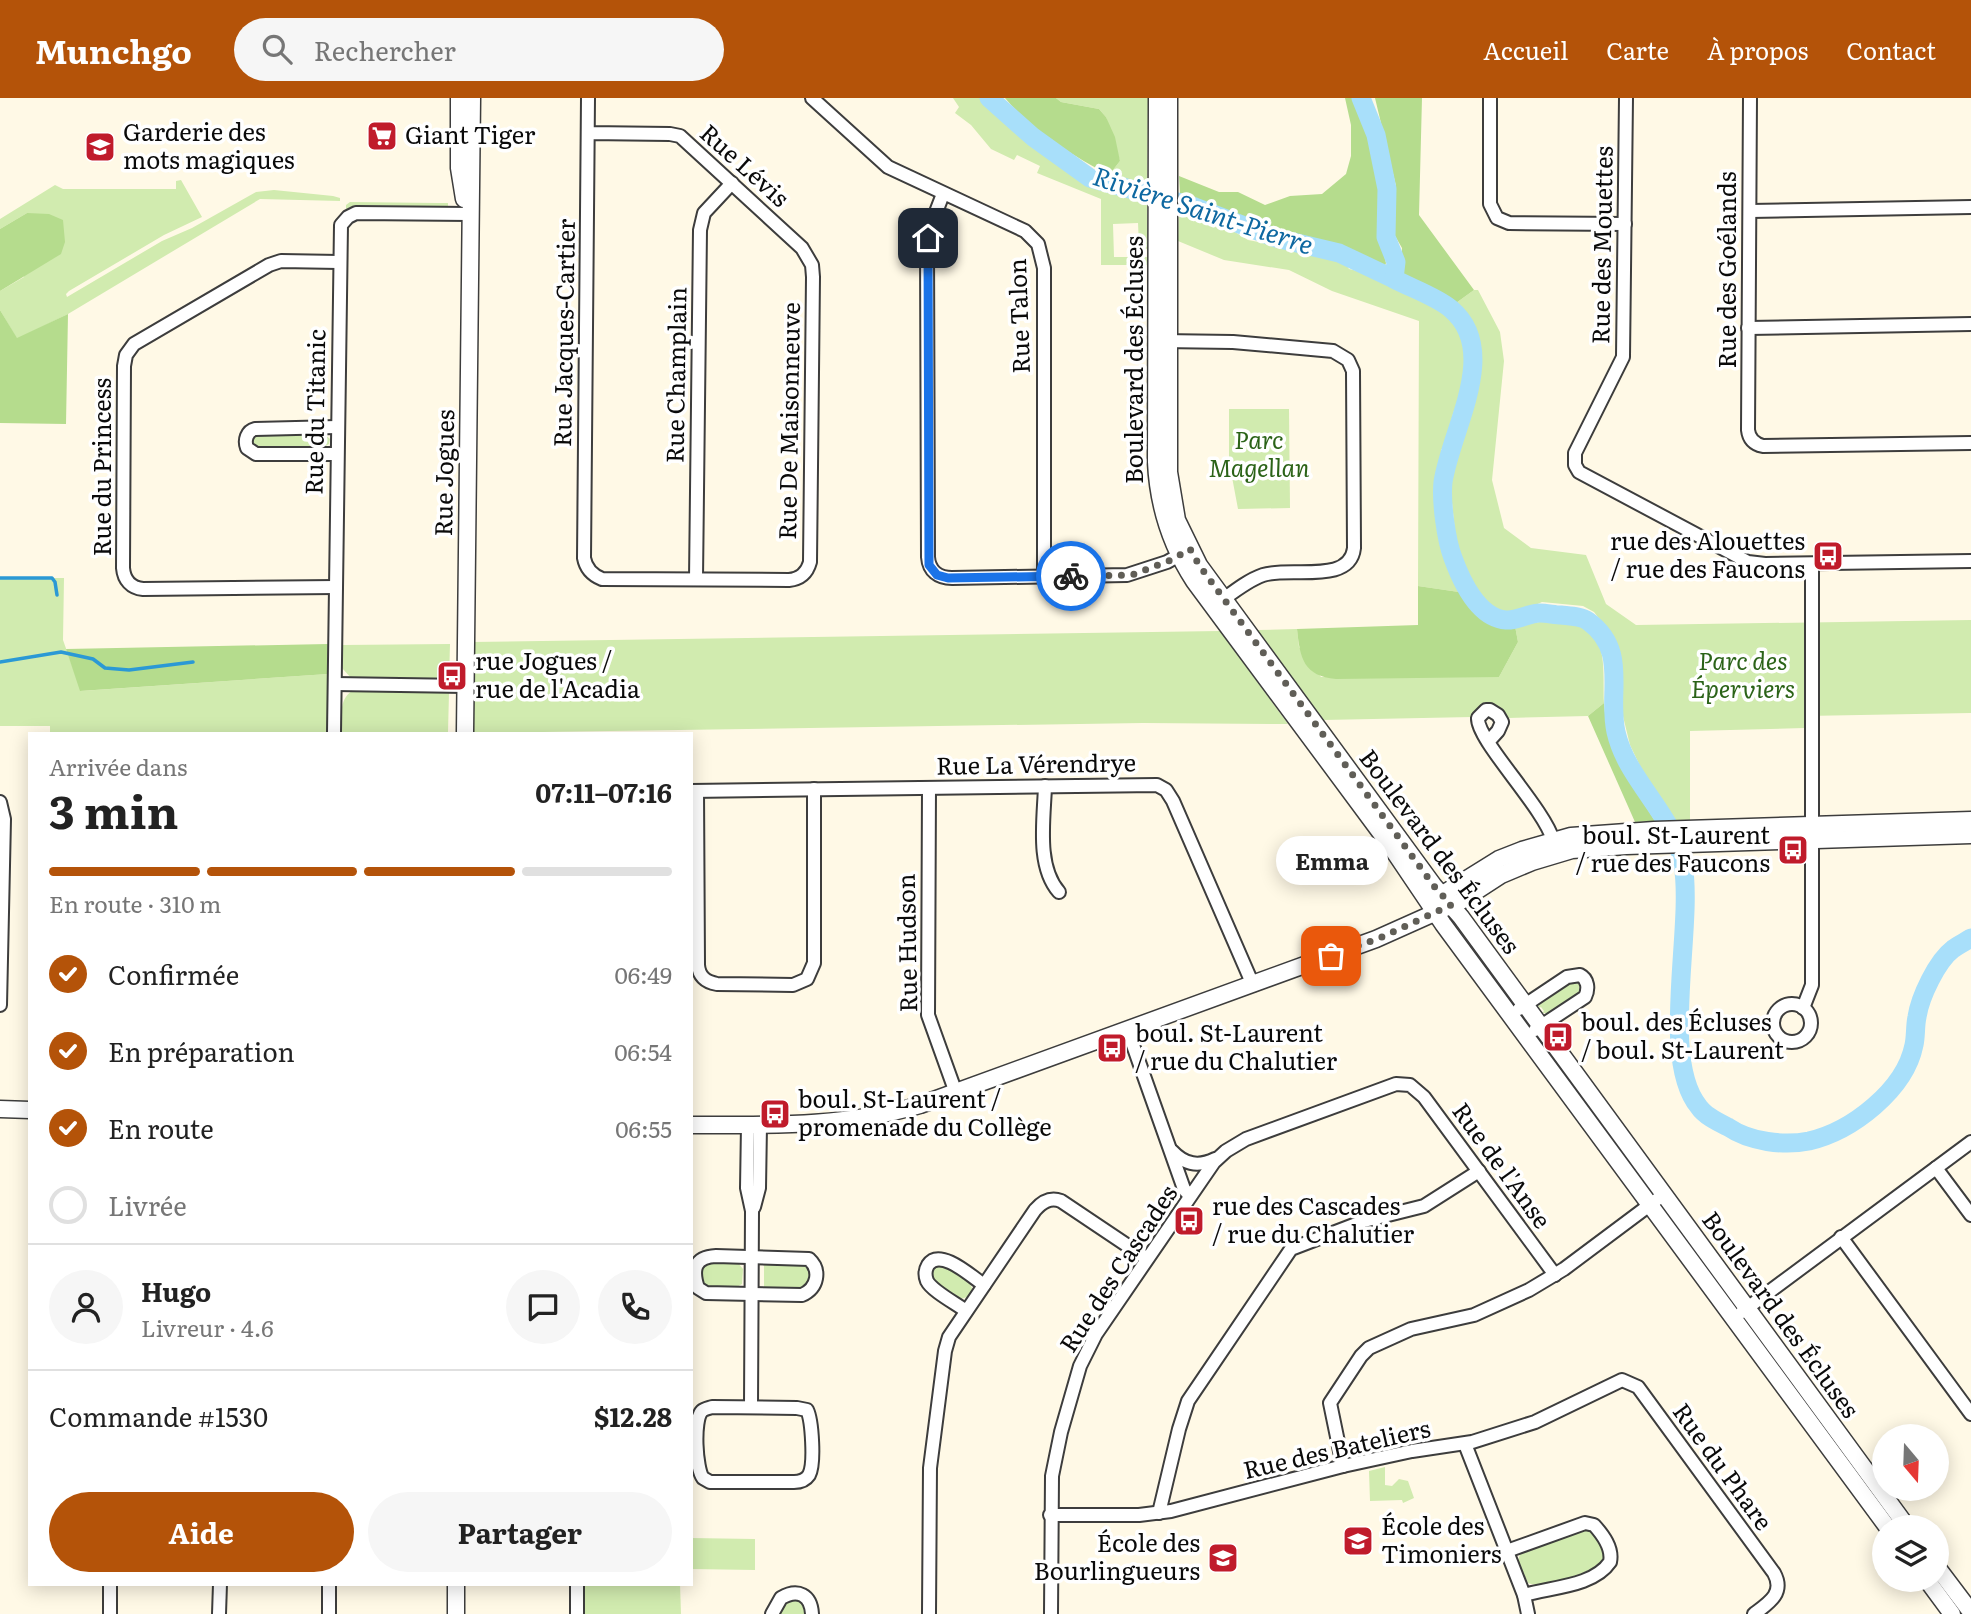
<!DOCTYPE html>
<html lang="fr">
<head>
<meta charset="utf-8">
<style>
	body { margin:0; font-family:Literata,serif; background:#f6f6f6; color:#222; height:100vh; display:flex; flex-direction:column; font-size:26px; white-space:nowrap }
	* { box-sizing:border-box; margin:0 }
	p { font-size:23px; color:#767676 }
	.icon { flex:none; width:38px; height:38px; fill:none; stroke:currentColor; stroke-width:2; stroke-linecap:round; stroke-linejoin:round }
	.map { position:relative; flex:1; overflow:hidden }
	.side { position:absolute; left:28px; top:634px; width:665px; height:854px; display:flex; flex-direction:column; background:#fff; border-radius:0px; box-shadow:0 4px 18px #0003 }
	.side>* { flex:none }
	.needle { width:46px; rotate:161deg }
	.fabs { position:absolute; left:1872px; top:1326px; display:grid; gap:14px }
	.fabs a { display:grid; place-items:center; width:77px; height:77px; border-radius:50%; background:#fff; box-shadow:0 4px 18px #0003; font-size:35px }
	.pin { position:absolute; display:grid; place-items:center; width:60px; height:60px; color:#fff; margin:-30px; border-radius:14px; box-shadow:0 4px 10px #0006 }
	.courier { position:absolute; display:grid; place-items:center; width:70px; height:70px; margin:-35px; border:5px solid #1a73e8; border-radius:50%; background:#fff; color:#222; box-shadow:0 2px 9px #0007 }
	.bubble { position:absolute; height:49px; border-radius:24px; background:#fff; box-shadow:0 4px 18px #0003; font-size:23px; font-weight:700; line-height:49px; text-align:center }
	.head em { font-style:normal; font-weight:700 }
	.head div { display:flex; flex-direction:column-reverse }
	.head { display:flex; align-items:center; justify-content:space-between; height:119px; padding:0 21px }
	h1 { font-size:46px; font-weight:700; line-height:52px }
	.bar { display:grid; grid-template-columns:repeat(4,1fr); gap:10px 7px; align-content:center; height:84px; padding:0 21px }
	.bar i { height:9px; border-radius:5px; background:#e0e0e0 }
	.bar .current { background:#b45309 }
	.bar p { grid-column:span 4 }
	.line { display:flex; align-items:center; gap:18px; padding:0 21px; border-top:2px solid #e0e0e0 }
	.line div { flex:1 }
	.round { display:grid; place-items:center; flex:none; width:74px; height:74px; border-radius:37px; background:#f6f6f6 }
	ol { padding:0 21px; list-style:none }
	li { display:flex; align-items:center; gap:21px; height:77px }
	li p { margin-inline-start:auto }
	li .icon { padding:7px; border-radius:50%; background:#b45309; color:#fff; stroke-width:4 }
	li:last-child { color:#767676 }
	li i { width:38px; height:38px; border:4px solid #e0e0e0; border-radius:50% }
	.action { display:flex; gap:14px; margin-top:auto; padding:14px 21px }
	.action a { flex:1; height:80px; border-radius:42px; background:#b45309; color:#fff; font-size:28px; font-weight:700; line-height:80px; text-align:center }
	.action a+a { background:#f6f6f6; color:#222 }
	header { display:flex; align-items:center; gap:42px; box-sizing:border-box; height:98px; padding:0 35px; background:#b45309; color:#fff }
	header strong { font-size:33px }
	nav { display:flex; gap:38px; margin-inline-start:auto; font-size:24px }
	.search { width:490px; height:63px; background:#f6f6f6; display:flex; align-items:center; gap:18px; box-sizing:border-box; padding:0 24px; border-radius:38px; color:#767676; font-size:26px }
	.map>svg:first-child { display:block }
</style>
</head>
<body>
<header>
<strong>Munchgo</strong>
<div class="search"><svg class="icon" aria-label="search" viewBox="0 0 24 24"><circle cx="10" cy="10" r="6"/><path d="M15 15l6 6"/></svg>Rechercher</div>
<nav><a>Accueil</a><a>Carte</a><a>À propos</a><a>Contact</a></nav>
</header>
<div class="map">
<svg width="1971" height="1516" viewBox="0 0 1971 1516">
	<rect width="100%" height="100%" fill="#fff9e6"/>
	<g fill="#d1ebaf">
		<path d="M953 0H987C1014 28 1043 55 1076 74 1098 87 1123 95 1147 104V151L1139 148 1138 125 1113 126 1114 159H1147V167H1101V101L1037 75 1040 68 1017 57 1014 62 991 51 971 27 955 15 959 9Z"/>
		<polygon points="1056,0 1148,0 1147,91 1109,77 1120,63 1106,19 1099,11 1061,4"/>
		<polygon points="181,82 202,119 164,137 69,193 66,196 67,199 162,143 192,130 256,94 274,92 333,98 340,100 340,103 260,101 68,216 17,241 0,212 0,193 24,179 27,115 0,131 0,121 55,87 63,91 176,91 176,83"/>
		<polygon points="350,104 438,105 448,105 448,109 355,107 346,111 346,107"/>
		<path d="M1179 112 1212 120 1248 142 1342 160 1349 171C1384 179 1462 211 1469 251 1474 275 1462 292 1454 313 1449 326 1451 342 1441 352L1440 424 1446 459 1453 473 1459 494 1418 488 1419 223 1332 193 1289 172 1224 162 1178 143Z"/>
		<polygon points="1474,192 1478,192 1500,234 1504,263 1492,382 1504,430 1531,450 1586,457 1606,506 1636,527 1971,522 1971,615 1805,618 1804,630 1690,633 1690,722 1673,722 1652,693 1630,647 1621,610 1621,567 1617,553 1611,536 1594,514 1583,508 1542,504 1518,515 1505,517 1489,509 1480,500 1473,484 1454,452 1452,444 1455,433 1449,377 1474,300 1479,276 1477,238 1468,221 1456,205"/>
		<polygon points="1229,311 1289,311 1290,410 1238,411 1229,363"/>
		<polygon points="323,335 330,341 329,346 324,349 256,350 252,347 251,341 256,336"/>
		<polygon points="0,480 64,480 63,542 81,593 328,576 327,635 50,635 50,628 0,628"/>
		<path d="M1546 523C1610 525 1603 554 1604 605L1588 618 1508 620C1502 609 1493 602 1481 606L1472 619 1323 622 1257 532 1297 531 1299 549 1321 579H1499L1518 544 1515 528Z"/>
		<polygon points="1220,533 1288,626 1143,625 471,635 472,544"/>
		<polygon points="450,546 449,581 352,581 342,570 342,547"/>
		<path d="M352 593 449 595 448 634 342 635C342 620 338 602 352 593Z"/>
		<polygon points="1571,884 1579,886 1580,897 1549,915 1542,915 1544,913 1541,909 1538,910 1540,903"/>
		<polygon points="709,1164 738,1165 743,1171 742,1186 735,1190 705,1188 703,1185 701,1172"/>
		<polygon points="764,1165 804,1166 809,1172 809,1184 803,1190 798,1191 764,1190"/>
		<polygon points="937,1167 946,1168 970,1186 972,1190 970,1198 961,1201 957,1199 934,1183 931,1173"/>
		<polygon points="1385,1369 1385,1387 1392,1388 1399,1381 1408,1383 1414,1400 1403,1405 1402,1402 1370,1403 1369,1373"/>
		<path d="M1584 1430 1591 1432C1598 1440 1608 1453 1603 1464 1587 1475 1546 1492 1528 1485L1518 1463 1520 1456Z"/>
		<polygon points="691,1440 755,1441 755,1472 691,1471"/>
		<polygon points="583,1486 680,1486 681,1516 585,1516 583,1509"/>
		<path d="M795 1501C804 1503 805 1508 806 1516H779L782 1505Z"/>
	</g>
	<g fill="#b5dc8d">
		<path d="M1005 0H1056L1061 4 1099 11 1106 19 1115 39 1120 63 1109 77C1071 57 1033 33 1005 0Z"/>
		<polygon points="1345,0 1352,0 1368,37 1378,71 1379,136 1386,165 1383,173 1330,148 1288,139 1180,95 1179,78 1219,94 1238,94 1265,107 1290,98 1322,96 1346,76 1351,58 1351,27"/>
		<polygon points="1375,0 1422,0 1419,117 1474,192 1456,205 1401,176 1402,150 1394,136 1396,88"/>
		<polygon points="27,115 49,116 63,122 65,144 61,156 0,193 0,131"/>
		<polygon points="0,212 17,240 68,216 66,326 0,325"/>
		<path d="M1418 488 1459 494C1475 516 1488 525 1515 528L1518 544 1499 579 1336 581C1304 578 1300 561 1297 531L1418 527Z"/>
		<polygon points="328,546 328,576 80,593 66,551"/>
		<path d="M1604 605C1607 651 1631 685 1655 723L1635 724 1588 618Z"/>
	</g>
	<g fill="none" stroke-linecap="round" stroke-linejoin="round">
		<g stroke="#2b99d5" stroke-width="3.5">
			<polyline points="0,480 52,480 55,484 57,497"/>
			<polyline points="0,564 61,554 93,561 105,570 129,572 193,564"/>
		</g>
		<g stroke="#a8dffa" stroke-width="19">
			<polyline points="989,0 1033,39 1090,80 1195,109 1276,140 1339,155 1394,181"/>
			<path d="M1361 0 1376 37 1387 91 1386 139 1396 164 1394 181C1411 190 1437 199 1451 211 1501 253 1451 331 1443 384 1441 403 1446 442 1453 460 1461 482 1478 520 1506 522 1517 523 1529 515 1540 515 1547 515 1555 517 1561 517 1570 518 1581 518 1588 523 1629 553 1607 594 1616 634 1627 683 1675 717 1683 766 1694 830 1659 961 1699 1009 1705 1018 1718 1024 1728 1029 1750 1044 1784 1048 1809 1043 1852 1033 1905 992 1914 947 1916 938 1915 928 1917 919 1920 899 1937 863 1953 851 1958 847 1965 844 1971 840"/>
		</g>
		<g stroke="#3d3d3d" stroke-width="16">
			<g id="minor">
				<polyline points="812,0 888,69 1025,133 1038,146 1044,170 1044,478"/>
				<polyline points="1490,0 1490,106 1497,120 1509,125 1625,126"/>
				<polyline points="1626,0 1623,259 1575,355 1575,367 1579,374 1748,464 1765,466 1971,463"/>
				<path d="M1750 0 1748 332C1749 341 1754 346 1763 348L1971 345"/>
				<path d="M588 35 670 36 680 38 802 150 812 167 813 179 810 464C807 475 800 481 789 482L602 481C592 477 586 471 584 460L588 0"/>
				<path d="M943 96 931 127 927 147 928 459C929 473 938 480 952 480L1127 477 1167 464 1185 454"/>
				<polyline points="1750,113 1971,109"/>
				<polyline points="1748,230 1971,226"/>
				<path d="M1162 243 1233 244 1333 253 1348 262 1353 273 1354 450C1350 487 1289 468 1263 477 1246 483 1231 496 1217 506"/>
				<path d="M337 356H256L247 350C244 342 247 333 255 331L337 329"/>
				<polyline points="696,481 700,132 704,115 732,85"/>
				<path d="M336 489 143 491C131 490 124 482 123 470L124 268 126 257 134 246 269 167 281 163 339 164"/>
				<polyline points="335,586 465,588"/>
				<polyline points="334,635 341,127 348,119 356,115 470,116"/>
				<path d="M1488 644 1498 633 1502 624 1498 617 1490 612H1486L1478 620C1476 641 1544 710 1553 742"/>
				<path d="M1045 688C1044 721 1036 768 1059 794"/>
				<polyline points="929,690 928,917 956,995"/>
				<polyline points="691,693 1157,687 1166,692 1173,703 1253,887"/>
				<path d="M697 693 698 867C699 879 706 884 717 886L793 887 807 881 814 865V691"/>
				<polyline points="0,704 4,721 0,907"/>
				<circle cx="1792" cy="925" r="19"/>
				<polyline points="1803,910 1812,887 1812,466"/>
				<path d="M1519 911 1567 879 1580 877C1588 881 1589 891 1585 899L1535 932"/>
				<polyline points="1128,933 1184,1091 1190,1098"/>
				<polyline points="748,1027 747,1090 752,1113 751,1309"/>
				<path d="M1172 1053C1185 1067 1199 1069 1215 1061"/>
				<polyline points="1936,1070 1971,1117"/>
				<polyline points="754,1109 759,1090 760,1027"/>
				<polyline points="1841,1139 1971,1316"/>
				<path d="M716 1158 809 1161C821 1172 818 1190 802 1197L706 1195 698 1190C692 1172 694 1159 716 1158Z"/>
				<path d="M966 1213C957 1206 932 1193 927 1183 925 1178 925 1172 928 1167 940 1149 972 1179 984 1187"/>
				<polyline points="1742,1214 1971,1044"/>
				<path d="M712 1309 797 1310 807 1312C812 1322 815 1366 809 1377 805 1383 800 1384 794 1384H710L703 1380C696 1371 693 1322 702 1313 704 1311 709 1310 712 1309Z"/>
				<polyline points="1465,1346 1524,1497 1528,1516"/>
				<polyline points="1343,1368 1330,1305 1361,1258 1369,1250 1411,1231 1474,1217 1529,1192 1564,1171 1663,1097"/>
				<polyline points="1159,1415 1179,1331 1188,1303 1291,1151 1364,1123 1424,1108 1479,1073"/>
				<path d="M1050 1417H1139L1171 1413 1343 1368 1412 1353 1472 1344 1535 1324 1622 1282 1638 1289 1774 1475C1785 1495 1769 1505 1754 1516"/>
				<path d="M1507 1453 1585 1425 1594 1427C1603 1437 1613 1450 1610 1464 1593 1489 1550 1489 1524 1497"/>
				<polyline points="110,1516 110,1486"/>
				<polyline points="219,1516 220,1486"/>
				<polyline points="329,1516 329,1486"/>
				<polyline points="577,1516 577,1486"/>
				<path d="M772 1516 781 1500C798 1490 811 1497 812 1516"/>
				<path d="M929 1516 930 1370 945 1253 949 1239 1035 1112C1042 1104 1050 1099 1061 1103L1146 1160"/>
				<polyline points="1051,1516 1052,1378 1061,1334 1080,1268 1096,1236 1214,1064 1226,1053 1246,1041 1396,986 1410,987 1424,999 1555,1177"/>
			</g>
		</g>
		<g stroke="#3d3d3d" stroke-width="19">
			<g id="tertiary">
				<polyline points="459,0 459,70 464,101"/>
				<path d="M1157 0 1156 364C1158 408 1170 446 1194 483L1389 746 1443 826 1888 1430"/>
				<polyline points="1169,0 1169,374 1177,422 1199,467 1434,788 1461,819 1908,1430"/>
				<polyline points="465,635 472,0"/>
				<polyline points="1433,802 1499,761 1522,752 1571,738 1654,732 1971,722"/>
				<polyline points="0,1011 30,1012"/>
				<path d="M691 1027C769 1027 845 1029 920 1007L1376 841 1461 803 1501 777 1532 764 1572 752 1626 748 1971 737"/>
				<polyline points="1937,1469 1971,1514"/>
				<polyline points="1927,1482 1952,1516"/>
				<polyline points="456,1516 456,1486"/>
			</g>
		</g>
		<use href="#minor" stroke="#fff" stroke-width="12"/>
		<use href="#tertiary" stroke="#fff" stroke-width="16"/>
	</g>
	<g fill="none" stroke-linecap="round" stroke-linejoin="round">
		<polyline stroke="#605e57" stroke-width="7" stroke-dasharray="0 12.6" points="1071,478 1132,477 1171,462 1190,451 1199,467 1434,788 1451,807 1382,839 1331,858"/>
		<polyline stroke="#1a73e8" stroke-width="9" points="928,140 929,467 937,477 948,480 1071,478"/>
	</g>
	<defs>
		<g id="supermarket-square" transform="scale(1.575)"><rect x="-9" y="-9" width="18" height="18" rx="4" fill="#c01b2b" stroke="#fff"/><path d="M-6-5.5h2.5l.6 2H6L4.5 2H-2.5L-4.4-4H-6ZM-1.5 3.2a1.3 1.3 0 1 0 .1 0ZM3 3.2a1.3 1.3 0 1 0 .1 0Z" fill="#fff"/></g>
		<g id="school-square" transform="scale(1.575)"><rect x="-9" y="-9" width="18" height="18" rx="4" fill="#c01b2b" stroke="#fff"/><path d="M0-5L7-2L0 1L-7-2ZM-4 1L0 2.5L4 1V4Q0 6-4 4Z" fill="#fff"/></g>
		<g id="bus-square" transform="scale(1.575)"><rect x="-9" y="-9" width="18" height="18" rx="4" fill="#c01b2b" stroke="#fff"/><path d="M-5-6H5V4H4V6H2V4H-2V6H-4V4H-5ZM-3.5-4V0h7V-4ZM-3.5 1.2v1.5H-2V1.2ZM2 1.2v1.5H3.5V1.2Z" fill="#fff"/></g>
	</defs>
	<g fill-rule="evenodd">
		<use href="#supermarket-square" x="382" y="38"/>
		<use href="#school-square" x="100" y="49"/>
		<use href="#bus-square" x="1828" y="458"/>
		<use href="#bus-square" x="452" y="578"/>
		<use href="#bus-square" x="1793" y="752"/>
		<use href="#bus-square" x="1558" y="939"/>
		<use href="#bus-square" x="1112" y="950"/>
		<use href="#bus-square" x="775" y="1016"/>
		<use href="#bus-square" x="1189" y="1123"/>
		<use href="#school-square" x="1358" y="1443"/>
		<use href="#school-square" x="1223" y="1460"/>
	</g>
	<g text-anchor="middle" stroke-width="7" stroke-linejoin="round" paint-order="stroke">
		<g font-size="24" fill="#0a0a0a" stroke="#fff" text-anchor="start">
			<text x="123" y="43">Garderie des<tspan x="123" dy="28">mots magiques</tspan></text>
			<text x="405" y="46">Giant Tiger</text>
			<text x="1805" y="452" text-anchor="end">rue des Alouettes<tspan x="1805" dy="28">/ rue des Faucons</tspan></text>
			<text x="475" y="572">rue Jogues /<tspan x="475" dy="28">rue de l'Acadia</tspan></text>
			<text x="1770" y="746" text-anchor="end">boul. St-Laurent<tspan x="1770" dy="28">/ rue des Faucons</tspan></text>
			<text x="1581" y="933">boul. des Écluses<tspan x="1581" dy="28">/ boul. St-Laurent</tspan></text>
			<text x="1135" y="944">boul. St-Laurent<tspan x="1135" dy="28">/ rue du Chalutier</tspan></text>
			<text x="798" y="1010">boul. St-Laurent /<tspan x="798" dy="28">promenade du Collège</tspan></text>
			<text x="1212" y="1117">rue des Cascades<tspan x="1212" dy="28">/ rue du Chalutier</tspan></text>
			<text x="1381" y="1437">École des<tspan x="1381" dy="28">Timoniers</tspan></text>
			<text x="1200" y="1454" text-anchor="end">École des<tspan x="1200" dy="28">Bourlingueurs</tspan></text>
		</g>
		<g font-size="24" fill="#0a0a0a" stroke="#fff">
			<text transform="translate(744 68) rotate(42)" y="8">Rue Lévis</text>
			<text transform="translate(1603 147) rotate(-89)" y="8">Rue des Mouettes</text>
			<text transform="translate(1728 172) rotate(-90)" y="8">Rue des Goélands</text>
			<text transform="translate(1020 218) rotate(-92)" y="8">Rue Talon</text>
			<text transform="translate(565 235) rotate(-89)" y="8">Rue Jacques-Cartier</text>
			<text transform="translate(1135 262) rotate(-90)" y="8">Boulevard des Écluses</text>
			<text transform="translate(677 277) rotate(-89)" y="8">Rue Champlain</text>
			<text transform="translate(316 314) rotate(-89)" y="8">Rue du Titanic</text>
			<text transform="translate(790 323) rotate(-89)" y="8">Rue De Maisonneuve</text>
			<text transform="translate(103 369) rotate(-90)" y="8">Rue du Princess</text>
			<text transform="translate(445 375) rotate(-89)" y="8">Rue Jogues</text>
			<text transform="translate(1036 667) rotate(-1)" y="8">Rue La Vérendrye</text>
			<text transform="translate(1439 754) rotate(53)" y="8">Boulevard des Écluses</text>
			<text transform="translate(908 845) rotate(-91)" y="8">Rue Hudson</text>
			<text transform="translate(1501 1068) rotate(54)" y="8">Rue de l'Anse</text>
			<text transform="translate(1119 1171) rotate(-57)" y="8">Rue des Cascades</text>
			<text transform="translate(1780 1217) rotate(54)" y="8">Boulevard des Écluses</text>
			<text transform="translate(1337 1352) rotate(-13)" y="8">Rue des Bateliers</text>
			<text transform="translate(1722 1369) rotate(54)" y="8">Rue du Phare</text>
		</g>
		<g font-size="24" font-style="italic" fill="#2b6318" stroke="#fff">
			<text x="1259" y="351">Parc<tspan x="1259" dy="28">Magellan</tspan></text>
			<text x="1743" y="572">Parc des<tspan x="1743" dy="28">Éperviers</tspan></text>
		</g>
		<g font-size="26" font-style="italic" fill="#0e68a1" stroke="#fff">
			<text transform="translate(1203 113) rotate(18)" y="9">Rivière Saint-Pierre</text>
		</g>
	</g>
</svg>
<div class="fabs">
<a><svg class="needle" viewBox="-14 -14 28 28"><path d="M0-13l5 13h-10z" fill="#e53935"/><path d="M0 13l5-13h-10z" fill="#767676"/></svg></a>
<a><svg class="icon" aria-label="layers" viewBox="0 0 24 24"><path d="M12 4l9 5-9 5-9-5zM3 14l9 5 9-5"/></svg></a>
</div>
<div class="pin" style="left:1331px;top:858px;background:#ea580c"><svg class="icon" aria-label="bag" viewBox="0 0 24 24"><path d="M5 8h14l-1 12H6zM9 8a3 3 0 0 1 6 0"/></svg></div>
<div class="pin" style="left:928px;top:140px;background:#1f2937"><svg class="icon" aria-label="home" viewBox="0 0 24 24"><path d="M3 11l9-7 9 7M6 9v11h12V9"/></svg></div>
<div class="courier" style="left:1071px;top:478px"><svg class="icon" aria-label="bike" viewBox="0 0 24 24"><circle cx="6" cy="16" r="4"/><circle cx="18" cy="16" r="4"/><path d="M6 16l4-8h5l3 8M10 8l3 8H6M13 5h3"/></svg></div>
<div class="bubble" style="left:1276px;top:738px;width:112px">Emma</div>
<section class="side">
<div class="head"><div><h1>3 min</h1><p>Arrivée dans</p></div><em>07:11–07:16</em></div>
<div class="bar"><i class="current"></i><i class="current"></i><i class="current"></i><i></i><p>En route · 310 m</p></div>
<ol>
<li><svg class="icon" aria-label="check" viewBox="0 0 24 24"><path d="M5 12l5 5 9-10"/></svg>Confirmée<p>06:49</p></li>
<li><svg class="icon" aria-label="check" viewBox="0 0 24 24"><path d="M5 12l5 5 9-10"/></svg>En préparation<p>06:54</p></li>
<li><svg class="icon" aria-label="check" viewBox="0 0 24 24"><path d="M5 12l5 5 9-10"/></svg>En route<p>06:55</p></li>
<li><i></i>Livrée</li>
</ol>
<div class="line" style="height:126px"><a class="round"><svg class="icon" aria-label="person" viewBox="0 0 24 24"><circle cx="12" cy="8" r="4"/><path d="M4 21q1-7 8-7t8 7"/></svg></a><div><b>Hugo</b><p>Livreur · 4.6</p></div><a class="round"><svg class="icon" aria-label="chat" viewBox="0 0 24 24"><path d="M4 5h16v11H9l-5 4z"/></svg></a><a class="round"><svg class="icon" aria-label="phone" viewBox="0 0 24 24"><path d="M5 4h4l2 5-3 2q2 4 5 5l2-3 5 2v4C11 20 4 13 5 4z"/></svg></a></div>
<div class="line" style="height:91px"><div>Commande #1530</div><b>$12.28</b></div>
<div class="action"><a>Aide</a><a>Partager</a></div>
</section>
</div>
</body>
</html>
